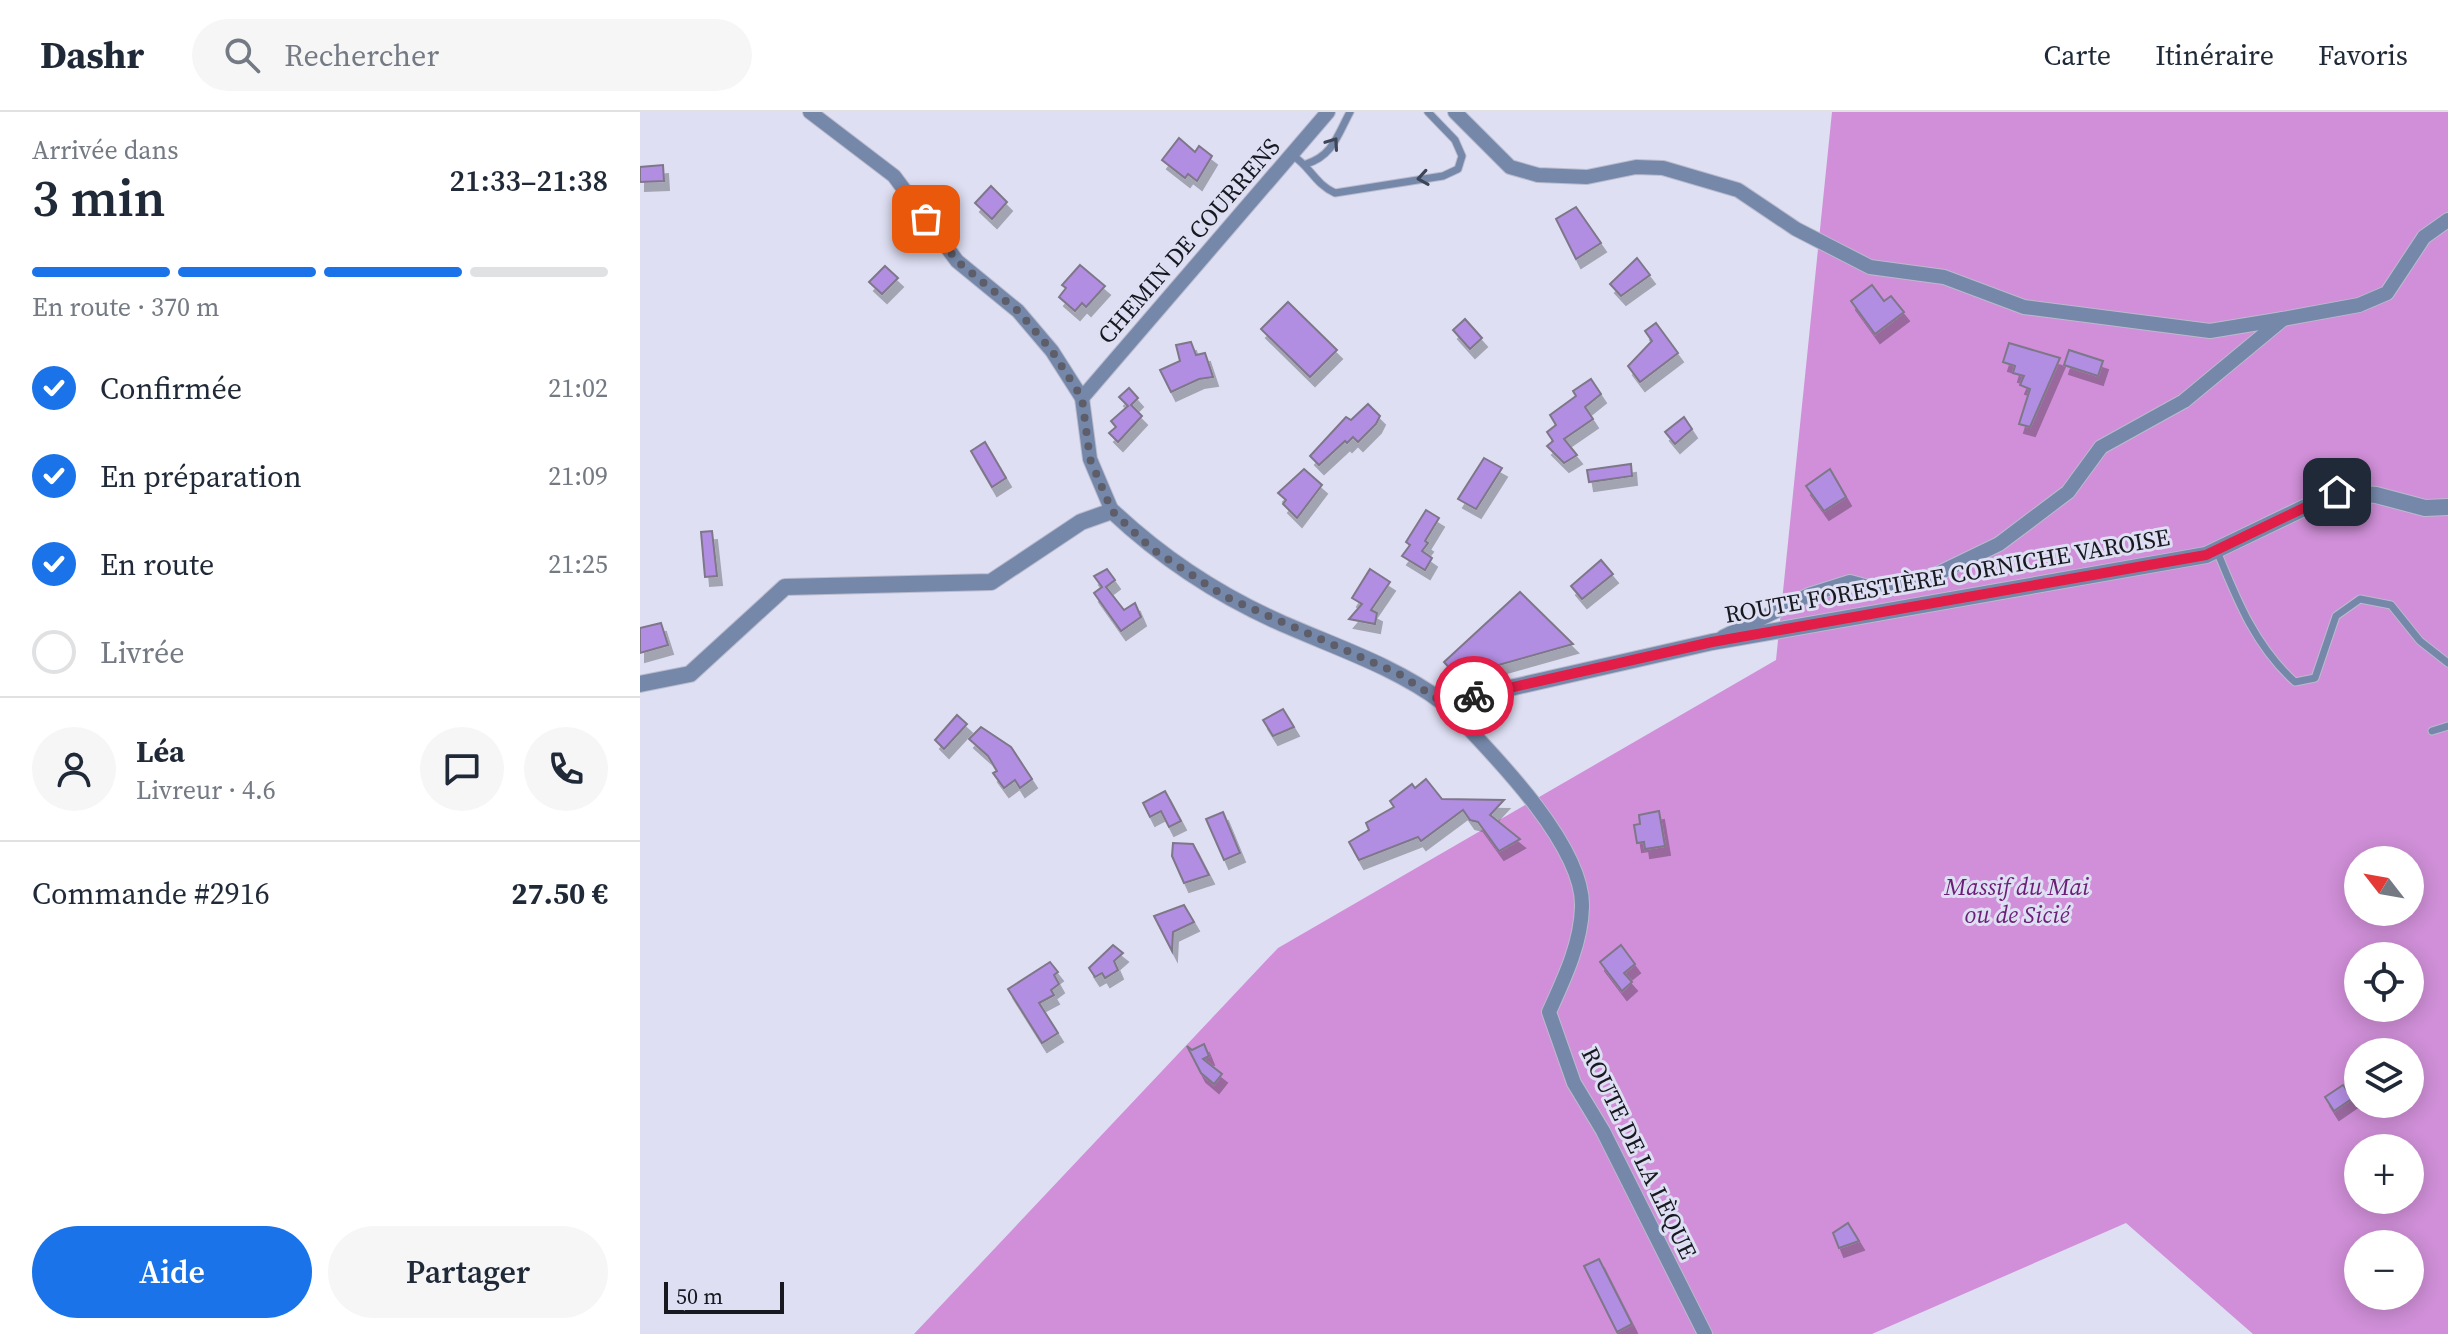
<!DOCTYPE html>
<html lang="fr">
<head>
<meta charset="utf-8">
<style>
	body { margin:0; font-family:"Source Serif 4",serif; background:#f6f6f7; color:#1f2937; height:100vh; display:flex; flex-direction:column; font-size:30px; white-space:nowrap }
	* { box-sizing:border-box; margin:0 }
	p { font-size:26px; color:#747a83 }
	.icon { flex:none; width:44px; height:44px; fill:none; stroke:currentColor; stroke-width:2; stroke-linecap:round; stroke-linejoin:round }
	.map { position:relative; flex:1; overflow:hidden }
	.details { display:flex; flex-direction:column; background:#fff; width:640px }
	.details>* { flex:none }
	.needle { width:52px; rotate:301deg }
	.buttons { position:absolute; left:1704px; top:734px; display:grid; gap:16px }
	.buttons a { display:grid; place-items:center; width:80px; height:80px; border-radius:50%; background:#fff; box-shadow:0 4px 20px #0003; font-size:40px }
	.scale { position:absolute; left:24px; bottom:20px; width:120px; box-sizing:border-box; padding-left:8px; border:4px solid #181920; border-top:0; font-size:22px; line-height:28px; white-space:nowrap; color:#181920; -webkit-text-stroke:6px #dedff3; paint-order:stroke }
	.pin { position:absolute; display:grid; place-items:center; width:68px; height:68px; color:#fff; margin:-34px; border-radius:16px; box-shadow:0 4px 12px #0006 }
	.courier { position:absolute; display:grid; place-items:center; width:80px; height:80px; margin:-40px; border:6px solid #e11d48; border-radius:50%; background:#fff; color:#222; box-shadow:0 2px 10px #0007 }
	.overview em { font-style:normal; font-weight:600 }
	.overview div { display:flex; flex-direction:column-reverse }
	.overview { display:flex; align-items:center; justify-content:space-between; height:136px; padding:0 32px }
	h1 { font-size:52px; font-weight:600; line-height:60px }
	.bar { display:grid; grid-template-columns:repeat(4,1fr); gap:12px 8px; align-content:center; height:96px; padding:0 32px }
	.bar i { height:10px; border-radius:6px; background:#e0e1e3 }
	.bar .current { background:#1a73e8 }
	.bar p { grid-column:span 4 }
	.line { display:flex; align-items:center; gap:20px; padding:0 32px; border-top:2px solid #e0e1e3 }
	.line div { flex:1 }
	.round { display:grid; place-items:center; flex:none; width:84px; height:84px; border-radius:42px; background:#f6f6f7 }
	ol { padding:0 32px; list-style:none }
	li { display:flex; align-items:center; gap:24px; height:88px }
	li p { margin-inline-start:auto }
	li .icon { padding:8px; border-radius:50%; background:#1a73e8; color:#fff; stroke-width:4 }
	li:last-child { color:#747a83 }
	li i { width:44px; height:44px; border:4px solid #e0e1e3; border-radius:50% }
	.cta { display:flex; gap:16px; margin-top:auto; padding:16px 32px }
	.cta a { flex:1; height:92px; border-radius:48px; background:#1a73e8; color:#fff; font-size:32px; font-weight:600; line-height:92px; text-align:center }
	.cta a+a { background:#f6f6f7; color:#1f2937 }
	header { display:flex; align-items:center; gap:48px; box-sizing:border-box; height:112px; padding:0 40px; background:#fff; border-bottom:2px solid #e0e1e3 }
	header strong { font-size:38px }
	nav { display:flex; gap:44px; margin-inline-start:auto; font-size:28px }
	.search { width:560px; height:72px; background:#f6f6f7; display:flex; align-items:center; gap:20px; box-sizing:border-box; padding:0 28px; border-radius:44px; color:#747a83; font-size:30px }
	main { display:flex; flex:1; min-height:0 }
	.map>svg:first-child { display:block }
</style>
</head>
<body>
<header>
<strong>Dashr</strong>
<div class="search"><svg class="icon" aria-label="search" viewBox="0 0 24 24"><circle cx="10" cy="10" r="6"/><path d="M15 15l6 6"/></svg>Rechercher</div>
<nav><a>Carte</a><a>Itinéraire</a><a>Favoris</a></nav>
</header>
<main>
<section class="details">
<div class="overview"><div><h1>3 min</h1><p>Arrivée dans</p></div><em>21:33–21:38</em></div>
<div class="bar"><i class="current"></i><i class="current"></i><i class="current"></i><i></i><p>En route · 370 m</p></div>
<ol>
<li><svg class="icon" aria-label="check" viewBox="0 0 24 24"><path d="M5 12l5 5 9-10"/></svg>Confirmée<p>21:02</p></li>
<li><svg class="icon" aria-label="check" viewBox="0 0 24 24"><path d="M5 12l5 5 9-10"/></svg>En préparation<p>21:09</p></li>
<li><svg class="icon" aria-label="check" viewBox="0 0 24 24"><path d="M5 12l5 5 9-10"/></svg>En route<p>21:25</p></li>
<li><i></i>Livrée</li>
</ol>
<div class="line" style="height:144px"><a class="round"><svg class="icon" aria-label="person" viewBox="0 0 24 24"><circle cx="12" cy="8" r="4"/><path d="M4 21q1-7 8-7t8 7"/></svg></a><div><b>Léa</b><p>Livreur · 4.6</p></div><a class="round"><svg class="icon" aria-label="chat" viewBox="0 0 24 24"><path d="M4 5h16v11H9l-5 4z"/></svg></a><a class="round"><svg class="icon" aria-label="phone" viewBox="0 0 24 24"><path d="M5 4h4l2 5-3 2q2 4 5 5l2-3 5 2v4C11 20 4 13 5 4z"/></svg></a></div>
<div class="line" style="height:104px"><div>Commande #2916</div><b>27.50 €</b></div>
<div class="cta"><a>Aide</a><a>Partager</a></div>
</section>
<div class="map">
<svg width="1808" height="1222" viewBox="0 0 1808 1222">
	<defs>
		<filter id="shadow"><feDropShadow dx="5" dy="9" stdDeviation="0" flood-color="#0004"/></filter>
	</defs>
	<rect width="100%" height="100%" fill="#dedff3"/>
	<path fill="#d08fd8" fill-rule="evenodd" d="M1192 0H1808V1222H1613L1486 1111 1232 1222H274L638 836 1136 548ZM1718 748H1770V800H1718ZM1718 844H1770V896H1718ZM1718 940H1770V992H1718ZM1718 1036H1770V1088H1718ZM1718 1132H1770V1184H1718Z"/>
	<g fill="#b28ee2" stroke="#7e7789" stroke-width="2" filter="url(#shadow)">
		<polygon points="539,26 555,40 559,34 572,44 557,69 548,62 545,66 522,48"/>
		<polygon points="23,53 24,69 0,70 0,55"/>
		<polygon points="351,74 367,90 352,107 335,91"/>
		<polygon points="936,95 961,131 936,147 916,107"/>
		<polygon points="997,146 1010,163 981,184 970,172"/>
		<polygon points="440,153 465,174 446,195 442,191 435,199 419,185 426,176 422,173"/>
		<polygon points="245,154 258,166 242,182 229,170"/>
		<polygon points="1232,173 1244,189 1251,184 1264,200 1235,222 1211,189"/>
		<polygon points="648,190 697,238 670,265 621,217"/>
		<polygon points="825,207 842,226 830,237 813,218"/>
		<polygon points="1016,211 1038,241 1000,270 988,254 1012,229 1005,219"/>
		<polygon points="551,230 556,243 565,241 573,265 559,267 531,280 520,258 540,249 536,233"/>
		<polygon points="1369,231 1420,246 1390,315 1379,312 1390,277 1380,273 1384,264 1373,261 1375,254 1363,250"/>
		<polygon points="1429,238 1463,249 1458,264 1424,253"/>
		<polygon points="951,267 961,282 945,295 953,307 924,327 937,343 924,351 907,334 913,329 907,320 916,313 910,303 936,284 933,279"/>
		<polygon points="489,276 498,286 491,293 502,304 478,330 469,321 476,315 471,309 488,294 479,285"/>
		<polygon points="728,292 740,304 736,312 718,330 713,325 707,331 705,329 679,353 670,344 706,305 711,308"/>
		<polygon points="1044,305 1052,317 1035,332 1025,320"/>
		<polygon points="345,330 366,366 352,375 331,339"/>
		<polygon points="844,346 862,356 836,397 818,387"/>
		<polygon points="991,352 992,364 949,370 947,358"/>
		<polygon points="664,357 682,373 657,406 643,392 646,388 638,381"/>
		<polygon points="1190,357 1206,385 1184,399 1166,374"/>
		<polygon points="786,398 799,406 785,429 788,431 782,439 792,446 785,458 762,444 770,433 766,430"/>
		<polygon points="72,419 77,464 65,465 61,420"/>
		<polygon points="961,448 973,462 942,487 931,474"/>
		<polygon points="467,457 475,468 466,475 484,498 495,491 501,505 481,519 454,481 462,475 454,464"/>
		<polygon points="730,457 750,470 731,498 737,501 735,512 709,507 722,492 712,486"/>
		<polygon points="880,480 933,532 830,561 821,569 804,550"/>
		<polygon points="21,511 28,533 0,541 0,516"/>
		<polygon points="643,597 654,615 633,624 623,608"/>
		<polygon points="317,603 327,612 304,637 295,628"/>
		<polygon points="341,615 371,635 392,667 380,676 375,668 364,676 353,661 357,659 348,644 329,627"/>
		<polygon points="786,667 802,687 864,688 850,703 880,727 859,739 838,710 830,708 823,698 781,729 778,725 719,748 709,730 729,718 726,711 754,695 750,689 772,672 775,676"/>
		<polygon points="525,679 541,709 529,715 521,699 510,705 503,691"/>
		<polygon points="1019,699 1025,734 1005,737 1004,730 997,731 994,713 1000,712 999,703"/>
		<polygon points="583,700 600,741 584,748 566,707"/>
		<polygon points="533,731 553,732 569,763 544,771 532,744"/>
		<polygon points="544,793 554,810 533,820 532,839 514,804"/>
		<polygon points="473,833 483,841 474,849 478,858 465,866 462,861 455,865 449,856"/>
		<polygon points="981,833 995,852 984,861 992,870 982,879 960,850"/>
		<polygon points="410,850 418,860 414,863 419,872 411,878 414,883 399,891 418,921 402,931 368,877"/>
		<polygon points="564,932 569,944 563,947 582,962 574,972 561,961 547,934 552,938"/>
		<polygon points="1703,973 1713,986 1694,999 1685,985"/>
		<polygon points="1208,1111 1219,1129 1199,1136 1193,1121"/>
		<polygon points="959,1147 992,1212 977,1220 944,1154"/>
	</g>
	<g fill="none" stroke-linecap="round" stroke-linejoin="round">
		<g stroke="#babbcd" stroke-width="9">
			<g id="service">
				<path d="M652 43C670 54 675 72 695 81L803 64 818 57 822 44 815 28 788 0"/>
				<path d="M666 52C693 44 698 22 710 0"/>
				<path d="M1577 439C1597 488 1615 534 1655 570L1675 566 1696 504 1720 487 1751 493 1780 529 1808 551"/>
				<polyline points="1792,619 1808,614"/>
			</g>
		</g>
		<g stroke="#babbcd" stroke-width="16">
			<g id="minor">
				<polyline points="170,0 254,64 317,149 378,199 412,239 442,286 450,347 472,399"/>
				<polyline points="815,0 870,55 898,63 947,65 996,55 1023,56 1098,78 1156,117 1230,155 1304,165 1384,195 1570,219 1643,207"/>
				<polyline points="442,286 688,0"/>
				<polyline points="1083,525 1169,483 1210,470 1232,476 1263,472 1297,462 1359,432 1428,380 1461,335 1544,289 1643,207 1719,193 1747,181 1784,125 1808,108"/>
				<path d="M804 591C846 635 944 731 942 795 941 832 924 867 909 900L934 971 963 1019 1065 1222"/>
			</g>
		</g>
		<g stroke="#babbcd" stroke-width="18">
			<path id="tertiary" d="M0 572 50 562 145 475 351 470 441 410 472 399C522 446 576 482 639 510 695 535 755 554 804 591L1072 530 1566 443 1697 380 1736 383 1785 396 1808 395"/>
		</g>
		<use href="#service" stroke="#7688aa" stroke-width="7"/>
		<use href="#minor" stroke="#7688aa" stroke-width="14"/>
		<use href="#tertiary" stroke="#7688aa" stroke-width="16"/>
	</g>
	<defs><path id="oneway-chevron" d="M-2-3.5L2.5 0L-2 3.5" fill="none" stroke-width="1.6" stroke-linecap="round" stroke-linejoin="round" transform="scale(2)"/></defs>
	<g stroke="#3e4557">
		<use href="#oneway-chevron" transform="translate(693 31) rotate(-55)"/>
		<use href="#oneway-chevron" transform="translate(783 66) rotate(171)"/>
	</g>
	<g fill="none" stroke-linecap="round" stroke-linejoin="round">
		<polyline stroke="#5d5e6a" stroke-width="8" stroke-dasharray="0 14.4" points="286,107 317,149 378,199 412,239 442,286 450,347 472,399 512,437 586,485 759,562 804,591 834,584"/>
		<polyline stroke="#e11d48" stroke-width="10" points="834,584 1072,530 1566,443 1697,380"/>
	</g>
	<g text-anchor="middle" stroke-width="6" stroke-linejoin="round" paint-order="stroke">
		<g font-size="24" fill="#181920" stroke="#dedff3">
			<text transform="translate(549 129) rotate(-49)" y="8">CHEMIN DE COURRENS</text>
			<text transform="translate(1307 464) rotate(-10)" y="8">ROUTE FORESTIÈRE CORNICHE VAROISE</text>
			<text transform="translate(999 1041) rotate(64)" y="8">ROUTE DE LA LÈQUE</text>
		</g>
		<g font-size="24" font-style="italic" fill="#6b1e75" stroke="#dedff3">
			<text x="1377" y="783">Massif du Mai<tspan x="1377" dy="28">ou de Sicié</tspan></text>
		</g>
	</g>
</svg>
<div class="buttons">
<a><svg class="needle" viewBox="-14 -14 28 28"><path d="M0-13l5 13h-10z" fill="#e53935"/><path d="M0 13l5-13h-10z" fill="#747a83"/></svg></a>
<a><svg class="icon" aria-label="locate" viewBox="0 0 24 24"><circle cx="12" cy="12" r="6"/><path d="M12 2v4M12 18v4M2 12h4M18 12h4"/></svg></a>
<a><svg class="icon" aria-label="layers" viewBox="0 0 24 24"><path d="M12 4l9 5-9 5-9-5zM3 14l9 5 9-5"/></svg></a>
<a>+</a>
<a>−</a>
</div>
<div class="scale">50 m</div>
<div class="pin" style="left:286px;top:107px;background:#ea580c"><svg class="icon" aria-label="bag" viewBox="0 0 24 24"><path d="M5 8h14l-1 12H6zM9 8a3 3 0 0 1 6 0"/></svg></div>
<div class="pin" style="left:1697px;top:380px;background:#1f2937"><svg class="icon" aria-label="home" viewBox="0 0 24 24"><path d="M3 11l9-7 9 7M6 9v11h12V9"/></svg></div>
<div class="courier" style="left:834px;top:584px"><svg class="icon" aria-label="bike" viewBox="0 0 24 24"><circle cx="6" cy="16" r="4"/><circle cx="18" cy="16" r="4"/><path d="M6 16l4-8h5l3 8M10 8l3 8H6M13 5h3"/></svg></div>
</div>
</main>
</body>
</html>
